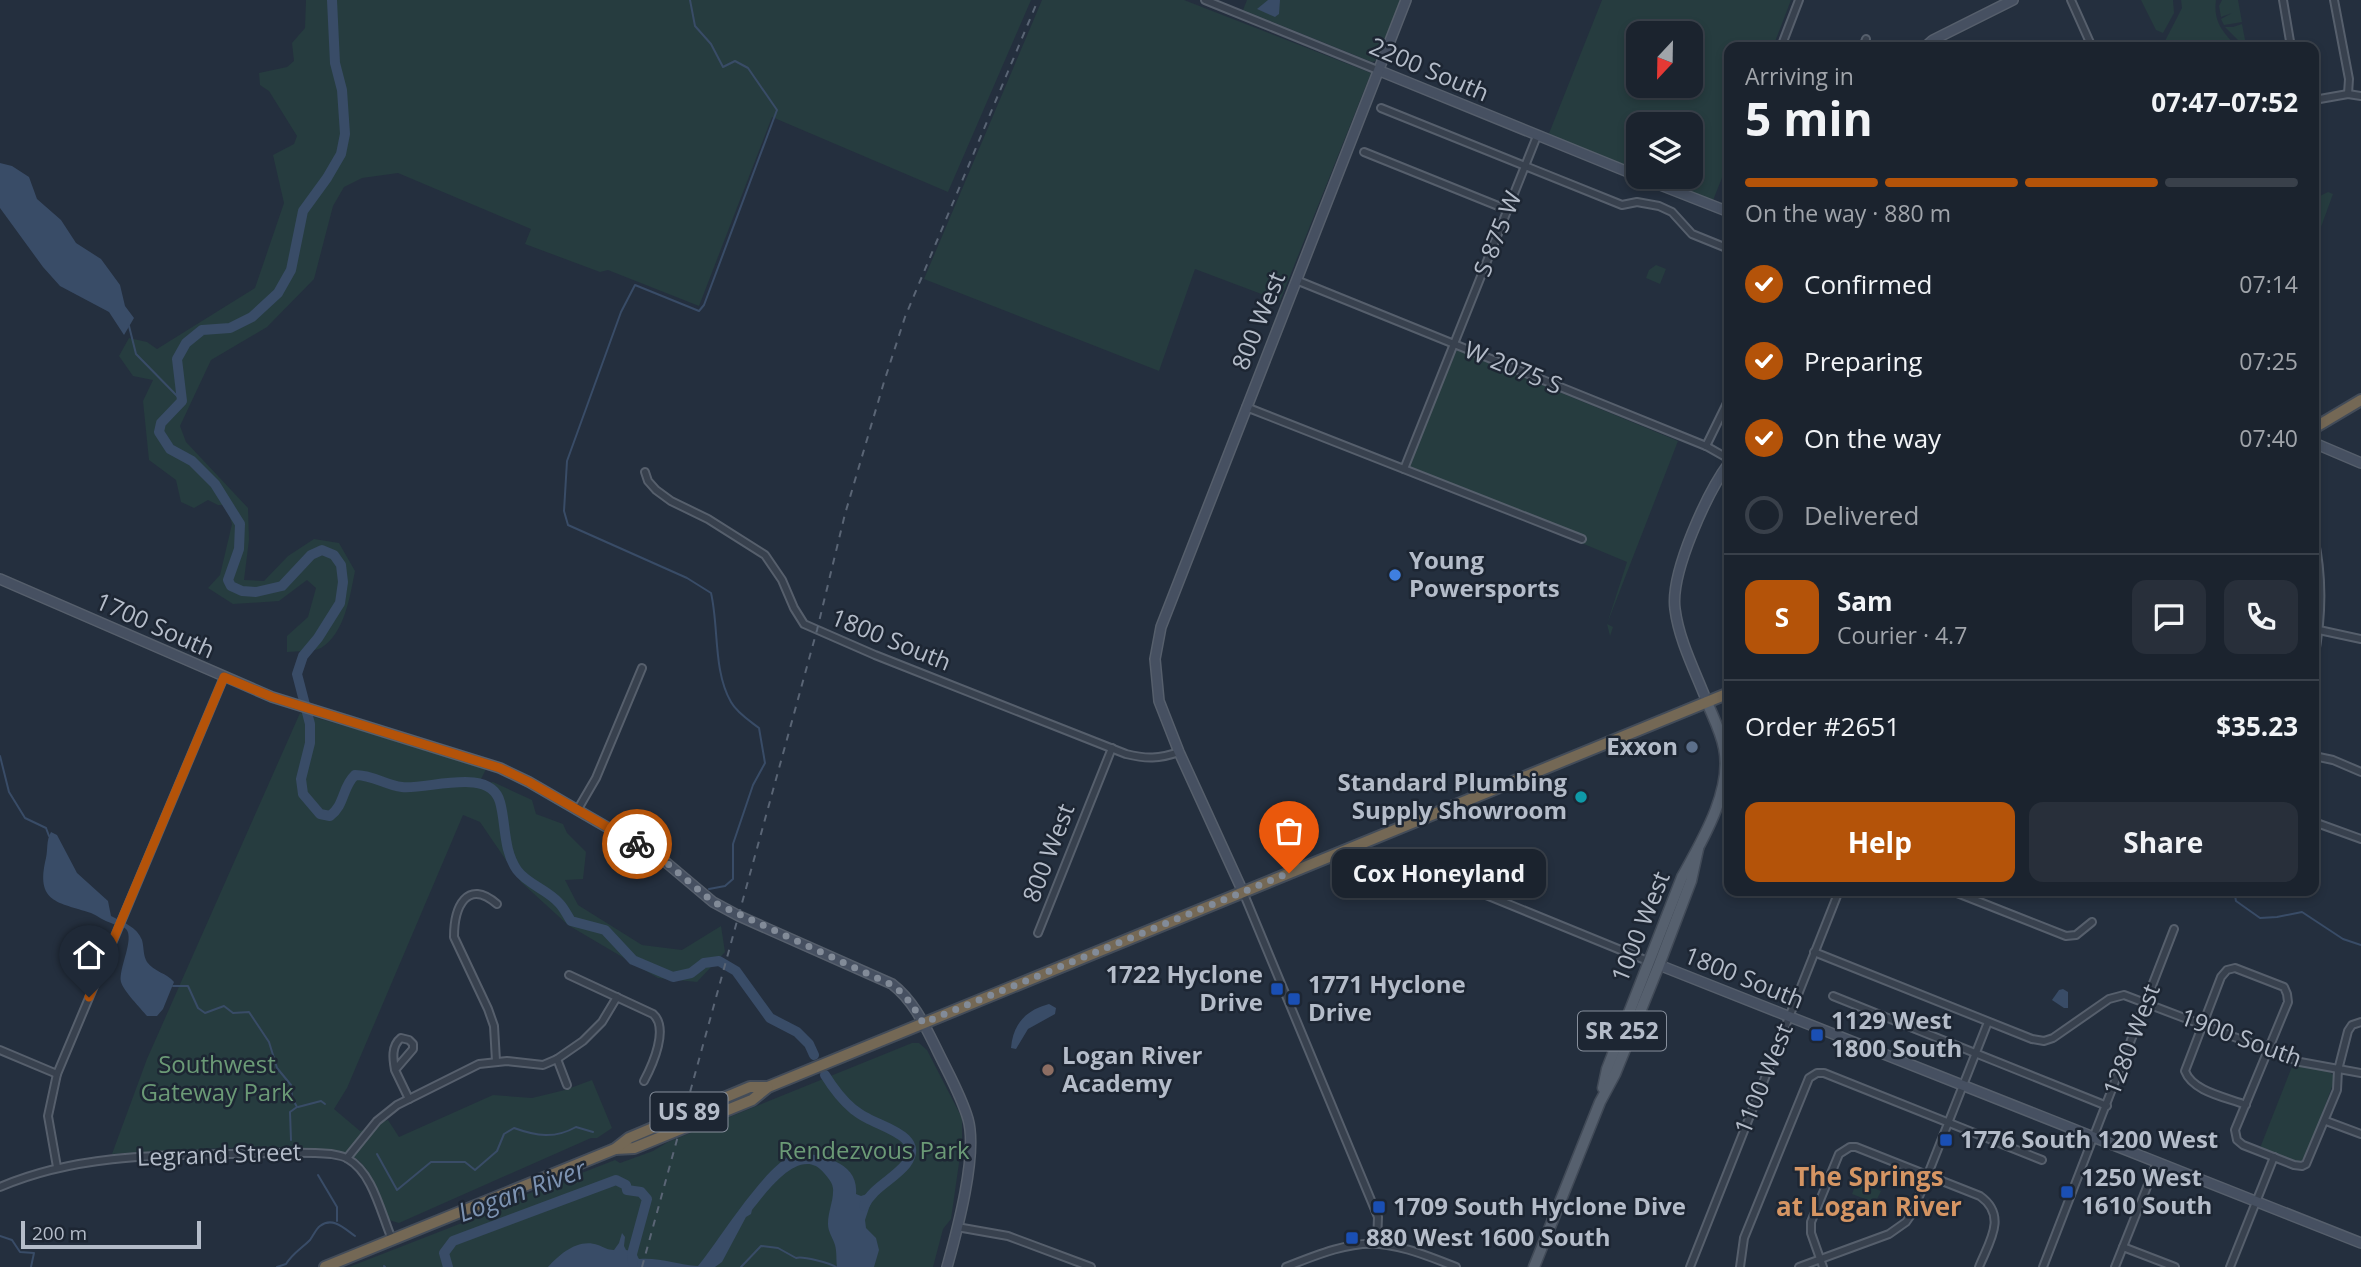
<!DOCTYPE html>
<html lang="en">
<head>
<meta charset="utf-8">
<style>
	body { margin:0; font-family:"Open Sans",sans-serif; background:#282f3a; color:#f1f3f6; height:100vh; display:flex; flex-direction:column; font-size:26px; white-space:nowrap }
	* { box-sizing:border-box; margin:0 }
	p { font-size:23px; color:#a0a4aa }
	.icon { flex:none; width:38px; height:38px; fill:none; stroke:currentColor; stroke-width:2; stroke-linecap:round; stroke-linejoin:round }
	.map { position:relative; flex:1; overflow:hidden }
	.panel { position:absolute; left:1724px; top:42px; width:595px; height:854px; display:flex; flex-direction:column; background:#1b232e; border-radius:14px; box-shadow:0 4px 10px #0003,0 0 0 2px #39404a }
	.panel>* { flex:none }
	.needle { width:46px; rotate:202deg }
	.fabs { position:absolute; left:1626px; top:21px; display:grid; gap:14px }
	.fabs a { display:grid; place-items:center; width:77px; height:77px; border-radius:14px; background:#1b232e; box-shadow:0 4px 10px #0003,0 0 0 2px #39404a; font-size:35px }
	.scale { position:absolute; left:21px; bottom:18px; width:180px; box-sizing:border-box; padding-left:7px; border:4px solid #b4bcc9; border-top:0; font-size:19px; line-height:24px; white-space:nowrap; color:#b4bcc9; -webkit-text-stroke:5px #1d2633; paint-order:stroke }
	.pin { position:absolute; display:grid; place-items:center; width:60px; height:60px; color:#fff; margin:-72px -30px; border-radius:50% 50% 50% 0; rotate:-45deg; box-shadow:0 0 7px #0007 }
	.pin .icon { rotate:45deg }
	.courier { position:absolute; display:grid; place-items:center; width:70px; height:70px; margin:-35px; border:5px solid #b45309; border-radius:50%; background:#fff; color:#222; box-shadow:0 2px 9px #0007 }
	.bubble { position:absolute; height:49px; border-radius:14px; background:#1b232e; box-shadow:0 4px 10px #0003,0 0 0 2px #39404a; font-size:23px; font-weight:700; line-height:49px; text-align:center }
	.summary em { font-style:normal; font-weight:700 }
	.summary div { display:flex; flex-direction:column-reverse }
	.summary { display:flex; align-items:center; justify-content:space-between; height:119px; padding:0 21px }
	h1 { font-size:46px; font-weight:700; line-height:52px }
	.bar { display:grid; grid-template-columns:repeat(4,1fr); gap:10px 7px; align-content:center; height:84px; padding:0 21px }
	.bar i { height:9px; border-radius:5px; background:#39404a }
	.bar .on { background:#b45309 }
	.bar p { grid-column:span 4 }
	.line { display:flex; align-items:center; gap:18px; padding:0 21px; border-top:2px solid #39404a }
	.line div { flex:1 }
	.round { display:grid; place-items:center; flex:none; width:74px; height:74px; border-radius:14px; background:#282f3a }
	ol { padding:0 21px; list-style:none }
	li { display:flex; align-items:center; gap:21px; height:77px }
	li p { margin-inline-start:auto }
	li .icon { padding:7px; border-radius:50%; background:#b45309; color:#fff; stroke-width:4 }
	li:last-child { color:#a0a4aa }
	li i { width:38px; height:38px; border:4px solid #39404a; border-radius:50% }
	.action { display:flex; gap:14px; margin-top:auto; padding:14px 21px }
	.action a { flex:1; height:80px; border-radius:14px; background:#b45309; color:#fff; font-size:28px; font-weight:700; line-height:80px; text-align:center }
	.action a+a { background:#282f3a; color:#f1f3f6 }
	.map>svg:first-child { display:block }
</style>
</head>
<body>
<div class="map">
<svg width="2361" height="1267" viewBox="0 0 2361 1267">
	<rect width="100%" height="100%" fill="#242f3e"/>
	<g fill="#263c3f" fill-rule="evenodd">
		<path d="M306 0H1031L948 192 772 117 699 306 608 270 600 272 525 244 531 229 398 173 362 178 344 187 333 206 314 279 267 327 211 360 180 426 186 442 248 508 249 540 244 580 264 581 288 556 314 539 339 543 355 571C350 596 345 633 321 648 313 652 297 651 287 652V636L308 617 316 588 307 580 279 601 233 604 208 588 220 575 232 524 226 505H218L208 500 194 508 181 502 176 480 149 460 143 401 153 380 133 376 119 356 129 338 147 342 157 349 255 288 284 203 273 155 294 144 297 136 269 91 260 85 259 73 287 67 294 61 292 43 305 28Z"/>
		<polygon points="1042,0 1184,0 1371,73 1280,301 1195,269 1159,371 924,279"/>
		<polygon points="1247,0 1402,0 1378,60 1372,62 1243,10"/>
		<path d="M1602 0H1791L1773 47H1729V160L1712 203 1649 177H1690V124H1638V172L1548 136ZM1638 33H1690V86H1638Z"/>
		<polygon points="2141,0 2173,0 2174,13 2163,33 2156,30"/>
		<path d="M2181 0H2216C2213 22 2223 32 2237 47H2166L2165 41 2182 8Z"/>
		<polygon points="2222,0 2238,0 2242,22 2224,25 2221,19 2232,13 2221,17 2219,6"/>
		<polygon points="2242,24 2246,45 2245,47 2225,27 2233,27"/>
		<polygon points="2328,192 2333,194 2321,227 2314,224 2314,205 2316,206 2320,196"/>
		<polygon points="1656,265 1666,269 1660,284 1646,278 1649,270"/>
		<polygon points="1457,350 1678,441 1607,624 1613,627 1610,636 1607,624 1627,562 1404,469"/>
		<path d="M300 713 487 767 478 785 493 782 532 800 536 814 563 824 567 833 586 852 583 879 565 880 578 905 642 945 682 950 721 926 725 952 697 982 658 978 568 925 521 882 480 822 463 815 347 1088 334 1109 360 1131 388 1120 399 1137 493 1095 532 1098 565 1090 592 1080 612 1128 597 1138H591L399 1223 389 1220C381 1200 374 1173 357 1159 330 1137 155 1152 112 1154L147 1059Z"/>
		<polygon points="912,1043 919,1043 927,1050 962,1118 962,1142 951,1219 943,1229 933,1267 349,1267 508,1205 525,1195 615,1160 620,1163 653,1151 668,1142"/>
		<polygon points="2293,1064 2328,1071 2333,1075 2334,1081 2307,1156 2302,1161 2295,1162 2260,1148"/>
		<polygon points="1857,1181 1881,1191 1875,1203 1852,1194"/>
	</g>
	<g fill="#394c67">
		<polygon points="1268,0 1280,0 1279,14 1275,17 1257,9"/>
		<polygon points="0,163 12,166 29,177 37,199 61,220 76,243 101,259 120,285 125,306 134,318 124,335 109,312 60,286 43,267 0,208"/>
		<path d="M51 832 57 835 77 873 108 901 111 916C123 922 137 927 142 940 144 947 143 956 147 962 154 972 167 973 174 982L163 1009 157 1016H147C141 1009 123 990 121 982 118 969 135 939 126 929 123 926 115 925 111 923 104 921 98 916 91 913 58 902 35 903 46 858 48 849 46 841 51 832Z"/>
		<polygon points="2063,989 2068,992 2068,1008 2064,1008 2052,1000 2059,990"/>
		<path d="M1049 1004 1056 1008 1055 1014 1028 1029 1016 1049 1011 1048C1013 1024 1026 1010 1049 1004Z"/>
		<path d="M797 1152C822 1155 859 1162 856 1194L861 1196 867 1194 872 1199 865 1220 866 1228 876 1238 879 1250 874 1267H837C836 1260 837 1252 835 1245 833 1238 828 1232 828 1224 828 1212 833 1202 833 1192 834 1184 829 1179 824 1173 800 1144 766 1193 752 1210L751 1214 746 1217 722 1262 715 1267H548C560 1254 578 1238 598 1245 604 1247 607 1250 614 1250L619 1243 622 1233 625 1237 624 1246 626 1250 635 1252 639 1259C659 1257 678 1265 698 1266 721 1238 765 1164 797 1152Z"/>
	</g>
	<g fill="none" stroke-linecap="round" stroke-linejoin="round">
		<g stroke="#394c67" stroke-width="2">
			<path d="M690 0 695 26 711 44 723 67 735 61 748 68 777 110 704 305 699 311 635 285 621 312 567 461 564 511 568 525 687 578 711 593C719 627 713 671 731 702 737 713 750 721 759 728L765 763 753 785 733 844V879L725 886 709 889"/>
			<polyline points="129,326 136,354 182,401"/>
			<polyline points="0,756 9,792 25,818 46,828 49,836"/>
			<polyline points="2234,891 2236,901 2260,918 2277,917 2302,912 2343,939 2361,945"/>
			<polyline points="173,986 188,986 198,1008 205,1013 224,1006 233,1013 249,1012 269,1042 277,1068 291,1085 292,1098 297,1107 290,1112 291,1140"/>
			<polyline points="298,1107 321,1101 325,1104"/>
			<path d="M377 1154 397 1190 431 1162H465L475 1170 497 1151 504 1134 514 1128C536 1136 555 1139 576 1127L593 1132"/>
			<polyline points="318,1175 337,1207 337,1221"/>
			<polyline points="0,1236 12,1240 20,1252 34,1253 31,1267"/>
			<polyline points="384,1266 385,1267"/>
			<path d="M277 1267 286 1264C293 1253 301 1249 310 1240 313 1236 316 1229 320 1226 333 1216 345 1229 355 1236"/>
			<path d="M741 1267 761 1246 778 1248 796 1258C803 1256 830 1263 836 1267"/>
		</g>
		<g stroke="#394c67" stroke-width="10">
			<path d="M332 0 335 63 342 90 345 134 341 154 327 178 303 211 291 270 278 293 252 317 230 328 202 330 186 343 177 359 182 401 161 423 159 432 170 449 192 461 215 484 240 524 239 549 228 580 231 586 242 591 256 592 282 586 311 555 322 550 334 555 341 565 343 582 340 603 318 638 303 656 297 674 310 724V743L301 779 303 794 320 814 330 816C345 805 342 787 355 775 373 775 385 785 402 787 428 790 490 766 500 802 506 823 503 850 517 870 527 884 548 890 559 903 564 908 567 915 571 921L605 930 633 960 673 977 691 973 704 963 719 961 736 971 770 1018 797 1032 809 1044 814 1055"/>
			<path d="M825 1075C833 1088 841 1099 853 1109 857 1112 862 1116 867 1118 882 1127 926 1137 906 1164 893 1180 873 1187 864 1206"/>
			<polyline points="448,1267 444,1253 453,1241 616,1180 626,1185 627,1190 641,1192 647,1199 632,1254 633,1263"/>
		</g>
		<g stroke="#565f6c" stroke-width="10">
			<g id="street">
				<polyline points="1205,0 1380,71"/>
				<polyline points="2071,0 2092,47"/>
				<polyline points="2283,0 2291,47"/>
				<polyline points="2334,0 2349,79 2348,94"/>
				<polyline points="1781,47 1799,0"/>
				<polyline points="1863,47 1866,39"/>
				<polyline points="2314,100 2348,94 2361,96"/>
				<polyline points="1381,108 1622,205 1637,202 1659,206 1672,212 1692,234 1729,249"/>
				<polyline points="1364,152 1508,210"/>
				<polyline points="1296,280 1706,446 1729,459"/>
				<polyline points="1246,407 1582,539"/>
				<polyline points="1706,446 1729,399"/>
				<polyline points="1404,469 1537,136"/>
				<path d="M645 472 648 481 656 490 671 501 708 519 765 555 782 580 794 608 804 624 875 655 1126 754C1146 759 1159 759 1179 752"/>
				<path d="M2314 537C2323 577 2322 618 2314 659"/>
				<polyline points="2319,630 2361,639"/>
				<polyline points="2314,756 2333,760 2361,772"/>
				<polyline points="578,809 596,778 642,668"/>
				<polyline points="2314,822 2361,839"/>
				<polyline points="2314,836 2317,823"/>
				<polyline points="1416,863 1425,870 1650,962"/>
				<polyline points="1952,891 2066,936 2076,935 2092,922"/>
				<polyline points="1243,892 1378,1217 1377,1243"/>
				<polyline points="1038,933 1112,748"/>
				<polyline points="1814,952 2032,1039 2044,1041 2053,1038 2109,999 2124,995 2300,1062 2361,1073"/>
				<path d="M569 975 653 1014C669 1028 653 1064 644 1081"/>
				<polyline points="1833,996 2107,1106"/>
				<polyline points="0,1050 57,1074"/>
				<polyline points="557,1059 567,1085"/>
				<path d="M496 1061 494 1026 488 1009 454 937C454 907 467 878 497 904"/>
				<path d="M395 1070C393 1059 391 1046 401 1038L409 1040 413 1044V1049L395 1070 409 1099"/>
				<path d="M2246 1105C2226 1097 2193 1092 2185 1071L2221 977 2227 970 2235 968 2284 987 2287 994 2288 1002 2235 1130 2237 1140 2243 1145 2294 1165 2302 1166 2306 1164 2337 1090 2338 1070 2348 1031 2352 1025 2361 1022"/>
				<polyline points="2326,1121 2361,1134"/>
				<polyline points="347,1158 377,1121 397,1105 479,1064 507,1061 543,1065 557,1059 583,1041 602,1022 617,997"/>
				<polyline points="57,1167 48,1116 57,1074 224,677"/>
				<path d="M0 1187C72 1156 151 1155 229 1154 263 1154 297 1151 331 1154 337 1155 344 1156 348 1159 373 1173 381 1214 392 1239"/>
				<polyline points="957,1227 1008,1236 1091,1267"/>
				<polyline points="2123,1247 2175,1267"/>
				<path d="M1286 1267C1363 1236 1379 1236 1456 1267"/>
				<polyline points="1690,1267 1839,891"/>
				<polyline points="1740,1267 1744,1238 1809,1078 1817,1073 1824,1073 2042,1160"/>
				<polyline points="1799,1267 1889,1234 1906,1222 1913,1212 1988,1022"/>
				<path d="M1823 1267 1811 1233V1222L1839 1154 1850 1147H1856L1980 1196C2008 1216 1989 1242 1979 1267"/>
				<polyline points="2043,1267 2174,929"/>
				<polyline points="2115,1267 2157,1162"/>
				<polyline points="2230,1267 2274,1157"/>
			</g>
		</g>
		<g stroke="#565f6c" stroke-width="12">
			<g id="secondary">
				<polyline points="1925,47 1933,40 2013,0"/>
				<polyline points="1380,71 1638,176"/>
				<polyline points="1640,177 1729,212"/>
				<polyline points="2314,443 2361,463"/>
				<path d="M0 579 272 697 500 768 529 782 662 859 713 902 739 916 892 984C914 1001 925 1026 937 1050 948 1073 961 1095 968 1119 978 1154 957 1231 947 1267"/>
				<path d="M1707 702C1696 673 1679 641 1675 609 1670 573 1707 493 1729 463"/>
				<polyline points="1243,892 1179,752 1159,701 1155,659 1161,627 1406,0"/>
				<polyline points="1659,965 2361,1243"/>
			</g>
		</g>
		<g stroke="#414a57" stroke-width="13">
			<g id="primary">
				<path d="M1603 1088 1607 1069 1682 877C1702 841 1733 790 1724 748 1721 732 1713 717 1707 702"/>
				<polyline points="1534,1267 1600,1102 1615,1074 1659,965 1691,881 1698,849"/>
			</g>
		</g>
		<g stroke="#434c59" stroke-width="14">
			<g id="highway">
				<polyline points="2314,428 2361,400"/>
				<polyline points="615,1149 634,1148 752,1100 768,1087 1729,693"/>
				<polyline points="325,1267 615,1149 629,1138 750,1087 768,1087"/>
			</g>
		</g>
		<use href="#street" stroke="#38414e" stroke-width="6"/>
		<use href="#secondary" stroke="#465061" stroke-width="9"/>
		<use href="#primary" stroke="#56606e" stroke-width="10"/>
		<use href="#highway" stroke="#746855" stroke-width="10"/>
		<polyline stroke="#5a6575" stroke-width="2" stroke-dasharray="7 7" stroke-linecap="butt" points="642,1267 817,630 845,514 884,382 905,317 1038,0"/>
	</g>
	<g fill="none" stroke-linecap="round" stroke-linejoin="round">
		<path stroke="#828b98" stroke-width="7" stroke-dasharray="0 12.6" d="M637 844 662 859 713 902 892 985C906 995 914 1007 923 1023L1289 873"/>
		<polyline stroke="#b45309" stroke-width="9" points="89,997 224,677 272,697 500,768 529,782 637,844"/>
	</g>
	<circle fill="#3f7fe0" stroke="#1d2633" stroke-width="2.5" cx="1395" cy="575" r="7"/>
	<circle fill="#5c6f8a" stroke="#1d2633" stroke-width="2.5" cx="1692" cy="747" r="7"/>
	<circle fill="#0f9aa8" stroke="#1d2633" stroke-width="2.5" cx="1581" cy="797" r="7"/>
	<g fill="#1a4fb4" stroke="#1d2633" stroke-width="2.5">
		<rect x="1270" y="982" width="14" height="14" rx="3.5"/>
		<rect x="1287" y="992" width="14" height="14" rx="3.5"/>
		<rect x="1810" y="1028" width="14" height="14" rx="3.5"/>
		<rect x="1939" y="1133" width="14" height="14" rx="3.5"/>
		<rect x="2060" y="1185" width="14" height="14" rx="3.5"/>
		<rect x="1372" y="1200" width="14" height="14" rx="3.5"/>
		<rect x="1345" y="1231" width="14" height="14" rx="3.5"/>
	</g>
	<circle fill="#8d6e63" stroke="#1d2633" stroke-width="2.5" cx="1048" cy="1070" r="7"/>
	<g text-anchor="middle" stroke-width="5" stroke-linejoin="round" paint-order="stroke">
		<g fill="#1d2633" stroke="#878f9c" stroke-width="2">
			<rect x="1578" y="1011.5" width="88" height="39" rx="5"/>
			<rect x="650.5" y="1092.5" width="77" height="39" rx="5"/>
		</g>
		<g font-size="23" font-weight="bold" fill="#b4bcc9">
			<text x="1622" y="1039">SR 252</text>
			<text x="689" y="1120">US 89</text>
		</g>
		<g font-size="24" fill="#b4bcc9" stroke="#1d2633">
			<text transform="translate(1429 70) rotate(23)" y="8">2200 South</text>
			<text transform="translate(1498 234) rotate(-68)" y="8">S 875 W</text>
			<text transform="translate(1259 321) rotate(-68)" y="8">800 West</text>
			<text transform="translate(1513 368) rotate(22)" y="8">W 2075 S</text>
			<text transform="translate(155 626) rotate(24)" y="8">1700 South</text>
			<text transform="translate(891 640) rotate(22)" y="8">1800 South</text>
			<text transform="translate(1049 853) rotate(-69)" y="8">800 West</text>
			<text transform="translate(1641 927) rotate(-68)" y="8">1000 West</text>
			<text transform="translate(1744 978) rotate(22)" y="8">1800 South</text>
			<text transform="translate(2241 1038) rotate(20)" y="8">1900 South</text>
			<text transform="translate(2132 1040) rotate(-69)" y="8">1280 West</text>
			<text transform="translate(1764 1079) rotate(-68)" y="8">1100 West</text>
			<text transform="translate(219 1155) rotate(-2)" y="8">Legrand Street</text>
		</g>
		<g font-size="24" font-weight="bold" fill="#b4bcc9" stroke="#1d2633" text-anchor="start">
			<text x="1409" y="569">Young<tspan x="1409" dy="28">Powersports</tspan></text>
			<text x="1678" y="755" text-anchor="end">Exxon</text>
			<text x="1567" y="791" text-anchor="end">Standard Plumbing<tspan x="1567" dy="28">Supply Showroom</tspan></text>
			<text x="1263" y="983" text-anchor="end">1722 Hyclone<tspan x="1263" dy="28">Drive</tspan></text>
			<text x="1308" y="993">1771 Hyclone<tspan x="1308" dy="28">Drive</tspan></text>
			<text x="1831" y="1029">1129 West<tspan x="1831" dy="28">1800 South</tspan></text>
			<text x="1062" y="1064">Logan River<tspan x="1062" dy="28">Academy</tspan></text>
			<text x="1960" y="1148">1776 South 1200 West</text>
			<text x="2081" y="1186">1250 West<tspan x="2081" dy="28">1610 South</tspan></text>
			<text x="1393" y="1215">1709 South Hyclone Dive</text>
			<text x="1366" y="1246">880 West 1600 South</text>
		</g>
		<g font-size="24" fill="#6b9a76" stroke="#1d2633">
			<text x="217" y="1073">Southwest<tspan x="217" dy="28">Gateway Park</tspan></text>
			<text x="874" y="1159">Rendezvous Park</text>
		</g>
		<g font-size="26" font-weight="bold" fill="#d59563" stroke="#1d2633">
			<text x="1869" y="1186">The Springs<tspan x="1869" dy="30">at Logan River</tspan></text>
		</g>
		<g font-size="26" font-style="italic" fill="#7c92b1" stroke="#1d2633">
			<text transform="translate(522 1191) rotate(-20)" y="9">Logan River</text>
		</g>
	</g>
</svg>
<div class="fabs">
<a><svg class="needle" viewBox="-14 -14 28 28"><path d="M0-13l5 13h-10z" fill="#e53935"/><path d="M0 13l5-13h-10z" fill="#a0a4aa"/></svg></a>
<a><svg class="icon" aria-label="layers" viewBox="0 0 24 24"><path d="M12 4l9 5-9 5-9-5zM3 14l9 5 9-5"/></svg></a>
</div>
<div class="scale">200 m</div>
<div class="pin" style="left:1289px;top:873px;background:#ea580c"><svg class="icon" aria-label="bag" viewBox="0 0 24 24"><path d="M5 8h14l-1 12H6zM9 8a3 3 0 0 1 6 0"/></svg></div>
<div class="pin" style="left:89px;top:997px;background:#1f2937"><svg class="icon" aria-label="home" viewBox="0 0 24 24"><path d="M3 11l9-7 9 7M6 9v11h12V9"/></svg></div>
<div class="courier" style="left:637px;top:844px"><svg class="icon" aria-label="bike" viewBox="0 0 24 24"><circle cx="6" cy="16" r="4"/><circle cx="18" cy="16" r="4"/><path d="M6 16l4-8h5l3 8M10 8l3 8H6M13 5h3"/></svg></div>
<div class="bubble" style="left:1332px;top:849px;width:214px">Cox Honeyland</div>
<section class="panel">
<div class="summary"><div><h1>5 min</h1><p>Arriving in</p></div><em>07:47–07:52</em></div>
<div class="bar"><i class="on"></i><i class="on"></i><i class="on"></i><i></i><p>On the way · 880 m</p></div>
<ol>
<li><svg class="icon" aria-label="check" viewBox="0 0 24 24"><path d="M5 12l5 5 9-10"/></svg>Confirmed<p>07:14</p></li>
<li><svg class="icon" aria-label="check" viewBox="0 0 24 24"><path d="M5 12l5 5 9-10"/></svg>Preparing<p>07:25</p></li>
<li><svg class="icon" aria-label="check" viewBox="0 0 24 24"><path d="M5 12l5 5 9-10"/></svg>On the way<p>07:40</p></li>
<li><i></i>Delivered</li>
</ol>
<div class="line" style="height:126px"><b class="round" style="background:#b45309;color:#fff">S</b><div><b>Sam</b><p>Courier · 4.7</p></div><a class="round"><svg class="icon" aria-label="chat" viewBox="0 0 24 24"><path d="M4 5h16v11H9l-5 4z"/></svg></a><a class="round"><svg class="icon" aria-label="phone" viewBox="0 0 24 24"><path d="M5 4h4l2 5-3 2q2 4 5 5l2-3 5 2v4C11 20 4 13 5 4z"/></svg></a></div>
<div class="line" style="height:91px"><div>Order #2651</div><b>$35.23</b></div>
<div class="action"><a>Help</a><a>Share</a></div>
</section>
</div>
</body>
</html>
